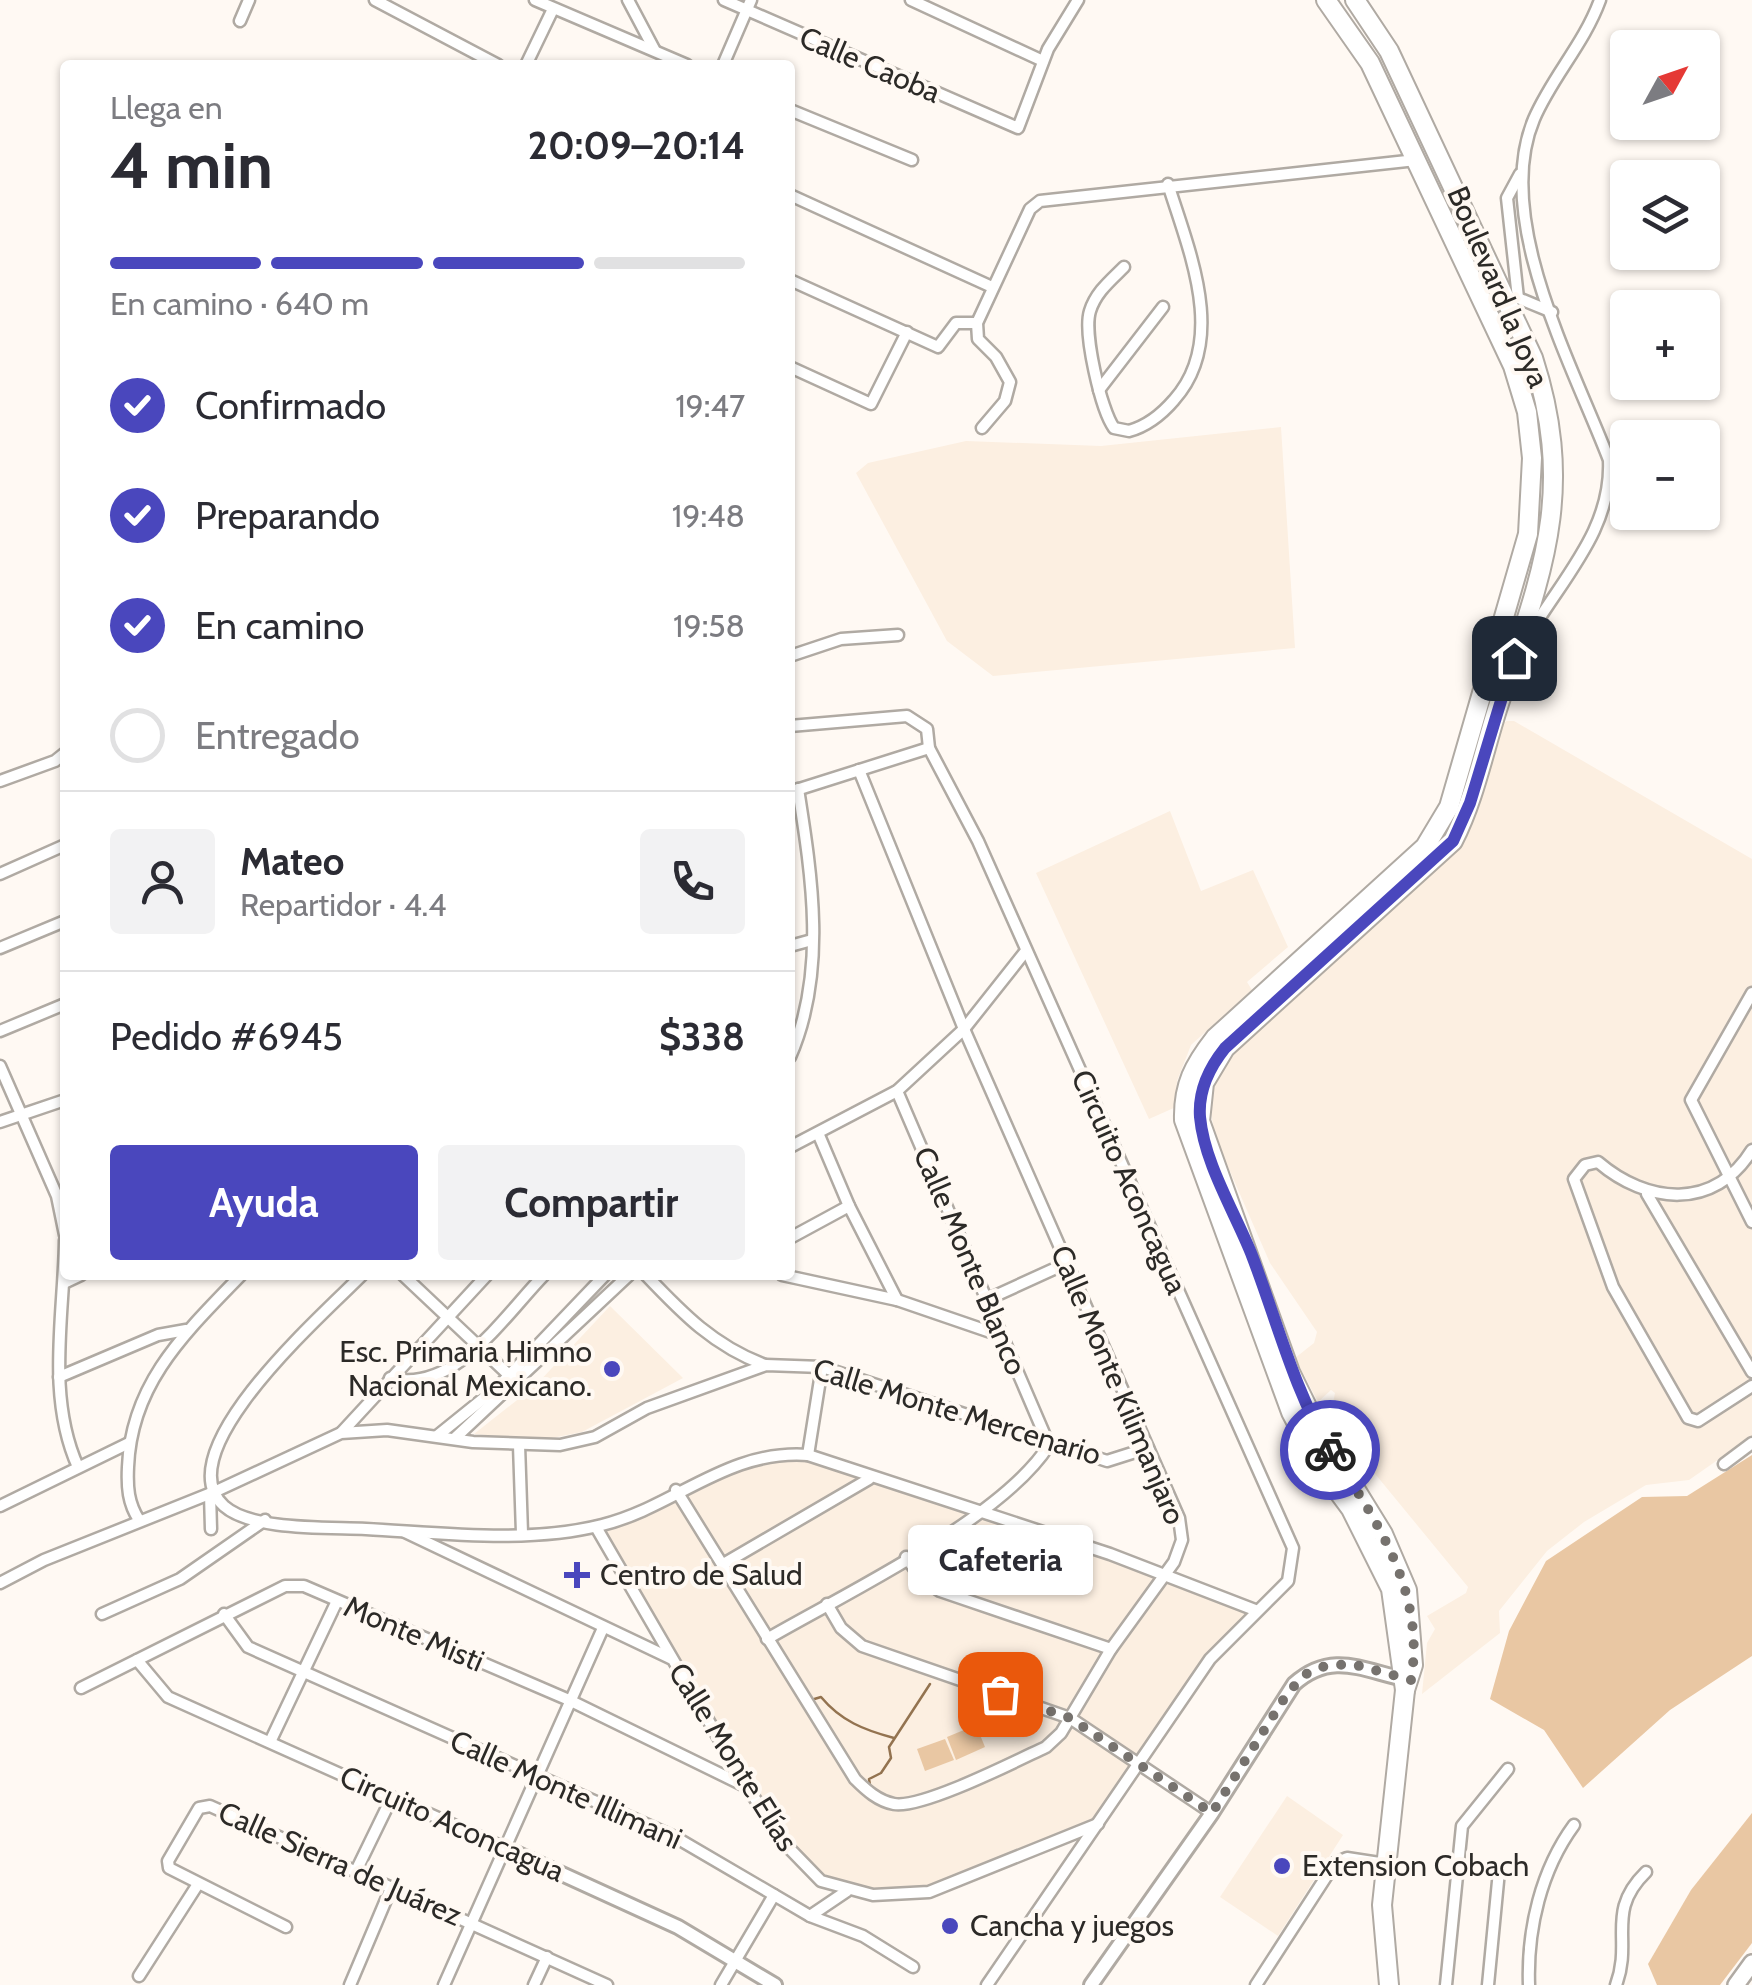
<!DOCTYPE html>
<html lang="es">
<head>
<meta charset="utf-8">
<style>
	body { margin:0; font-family:Cabin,sans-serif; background:#f2f2f3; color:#2b2b33; height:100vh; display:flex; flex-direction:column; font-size:38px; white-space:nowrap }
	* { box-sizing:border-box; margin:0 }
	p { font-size:32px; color:#7c7c81 }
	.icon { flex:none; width:55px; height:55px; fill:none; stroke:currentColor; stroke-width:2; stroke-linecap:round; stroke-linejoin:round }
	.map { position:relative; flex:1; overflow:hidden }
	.sheet { position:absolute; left:60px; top:60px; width:735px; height:1220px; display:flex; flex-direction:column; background:#fff; border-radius:10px; box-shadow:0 2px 8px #0004 }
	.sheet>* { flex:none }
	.needle { width:65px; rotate:50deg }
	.tools { position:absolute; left:1610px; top:30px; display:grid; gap:20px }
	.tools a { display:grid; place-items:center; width:110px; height:110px; border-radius:10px; background:#fff; box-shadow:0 2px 8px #0004; font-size:50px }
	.pin { position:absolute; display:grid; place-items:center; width:85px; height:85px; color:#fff; margin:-42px; border-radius:20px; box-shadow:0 5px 15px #0006 }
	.courier { position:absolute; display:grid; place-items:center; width:100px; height:100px; margin:-50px; border:8px solid #4a47bd; border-radius:50%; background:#fff; color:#222; box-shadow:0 2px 12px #0007 }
	.bubble { position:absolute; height:70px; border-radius:10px; background:#fff; box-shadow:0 2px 8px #0004; font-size:32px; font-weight:700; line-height:70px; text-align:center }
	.overview em { font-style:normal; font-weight:700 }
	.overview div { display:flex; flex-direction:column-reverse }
	.overview { display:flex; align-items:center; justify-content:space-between; height:170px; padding:0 50px }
	h1 { font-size:65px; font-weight:700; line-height:75px }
	.bar { display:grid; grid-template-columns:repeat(4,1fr); gap:15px 10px; align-content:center; height:120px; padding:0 50px }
	.bar i { height:12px; border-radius:8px; background:#e1e1e2 }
	.bar .on { background:#4a47bd }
	.bar p { grid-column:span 4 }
	.line { display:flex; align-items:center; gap:25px; padding:0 50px; border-top:2px solid #e1e1e2 }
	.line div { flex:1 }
	.round { display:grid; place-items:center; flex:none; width:105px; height:105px; border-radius:10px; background:#f2f2f3 }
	ol { padding:0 50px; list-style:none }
	li { display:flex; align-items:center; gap:30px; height:110px }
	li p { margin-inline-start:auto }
	li .icon { padding:10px; border-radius:50%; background:#4a47bd; color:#fff; stroke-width:4 }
	li:last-child { color:#7c7c81 }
	li i { width:55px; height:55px; border:5px solid #e1e1e2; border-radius:50% }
	.primary-button { display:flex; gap:20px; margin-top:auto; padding:20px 50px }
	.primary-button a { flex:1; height:115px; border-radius:10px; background:#4a47bd; color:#fff; font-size:40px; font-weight:700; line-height:115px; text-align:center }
	.primary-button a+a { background:#f2f2f3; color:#2b2b33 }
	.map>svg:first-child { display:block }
</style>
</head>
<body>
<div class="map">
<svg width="1752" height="1985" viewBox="0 0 1752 1985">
	<rect width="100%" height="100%" fill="#fff9f3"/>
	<g fill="#fcefe1">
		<polygon points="1281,427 1295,648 993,676 947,641 856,473 868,463 966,441 1101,446"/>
		<polygon points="1507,721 1514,721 1752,859 1752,1436 1689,1480 1646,1485 1584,1522 1547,1551 1499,1611 1500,1633 1422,1694 1427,1643 1435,1629 1427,1616 1466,1593 1468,1587 1335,1425 1340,1420 1332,1408 1335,1393 1331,1390 1318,1402 1295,1358 1314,1343 1317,1332 1270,1263 1215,1137 1209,1100 1212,1082 1229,1057 1454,851 1501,724"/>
		<polygon points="1170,811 1201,891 1253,870 1288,947 1247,982 1252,990 1191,1045 1177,1081 1176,1107 1149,1119 1036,873"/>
		<polygon points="610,1306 683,1378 582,1432 542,1440 474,1434 536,1385"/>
		<polygon points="808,1455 983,1511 1255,1610 1099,1823 929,1892 873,1895 821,1881 787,1846 596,1527 719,1470"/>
		<polygon points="1287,1796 1343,1835 1278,1936 1220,1897"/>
	</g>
	<g fill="#e9c7a3">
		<polygon points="1752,1455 1752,1656 1670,1710 1583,1788 1544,1730 1490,1699 1509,1631 1546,1561 1642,1497 1687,1496"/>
		<polygon points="976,1725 985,1747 956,1760 947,1737"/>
		<polygon points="945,1739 954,1760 925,1771 917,1749"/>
		<polygon points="1752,1813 1752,1943 1720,1985 1657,1985 1648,1964 1691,1890"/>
	</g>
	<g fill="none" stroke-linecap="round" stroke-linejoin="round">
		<g stroke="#937350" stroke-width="2.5">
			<path d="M811 1700 821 1697C841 1721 864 1730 894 1738"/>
			<polyline points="870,1785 869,1779 881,1773 891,1758 889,1747 930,1684"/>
		</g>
		<g stroke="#b0aaa3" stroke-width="15">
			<g id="minor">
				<polyline points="375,0 498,65"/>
				<polyline points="535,0 687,65"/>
				<polyline points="628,0 654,49"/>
				<polyline points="724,0 1018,128 1048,49 1078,0"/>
				<polyline points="911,0 1043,61"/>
				<polyline points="240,21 249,0"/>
				<polyline points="526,65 553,9"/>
				<polyline points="723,65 751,0"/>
				<polyline points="790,110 912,160"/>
				<polyline points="790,195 992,287"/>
				<path d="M1124 267C1110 281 1096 292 1090 311 1083 333 1101 410 1114 428L1129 431C1147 426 1162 414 1174 400 1228 340 1189 251 1168 184"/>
				<polyline points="790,280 938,347 956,323 977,323"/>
				<polyline points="1504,298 1518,298 1507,198 1520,174"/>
				<polyline points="1518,298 1552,312"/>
				<polyline points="790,367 871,404 907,332"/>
				<polyline points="1099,390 1163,307"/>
				<polyline points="982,428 1005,401 1010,382 996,357 978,339 977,323 1030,209 1040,201 1416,160"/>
				<path d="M1525 633 1537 622C1570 570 1612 524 1609 460 1573 366 1492 218 1534 119 1552 77 1584 44 1600 0"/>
				<polyline points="790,656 841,639 898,635"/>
				<polyline points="790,726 907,716 927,729 929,748 978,841 1293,1548 1288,1581 1210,1659 987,1985"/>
				<polyline points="0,781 55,761 65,753"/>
				<polyline points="790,792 929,748"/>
				<polyline points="0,874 65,845"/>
				<polyline points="790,946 812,940"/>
				<polyline points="0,948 65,921"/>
				<polyline points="1752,993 1691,1100 1752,1222"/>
				<polyline points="0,1031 65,1004"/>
				<path d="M790 1057C827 973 812 877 798 789"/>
				<polyline points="0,1066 57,1196 65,1235"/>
				<polyline points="0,1122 65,1100"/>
				<polyline points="818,1133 849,1206 897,1300"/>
				<polyline points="790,1147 897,1091 964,1029 1025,952"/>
				<path d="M1752 1150C1714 1211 1647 1204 1598 1162L1585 1165 1574 1179 1613 1287 1688 1418 1698 1421 1752 1386"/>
				<polyline points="1647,1194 1752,1372"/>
				<polyline points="790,1238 849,1206"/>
				<path d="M65 1240C64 1315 46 1396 78 1467"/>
				<path d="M362 1275C327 1311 164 1452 224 1506 252 1531 330 1527 366 1529 441 1533 528 1544 602 1525 675 1507 727 1449 808 1455L1110 1554 1255 1610"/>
				<polyline points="403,1275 509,1375"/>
				<path d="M646 1275C683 1314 714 1346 765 1365"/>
				<polyline points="782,1275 897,1300 1002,1336"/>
				<polyline points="64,1283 81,1275"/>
				<polyline points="986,1300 1067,1263"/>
				<polyline points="59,1377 158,1335 186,1330"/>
				<path d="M390 1378C454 1395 504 1316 544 1275"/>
				<polyline points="342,1432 487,1275"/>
				<polyline points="437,1436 499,1386 605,1275"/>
				<polyline points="455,1438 629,1275"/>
				<polyline points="519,1445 522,1533"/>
				<polyline points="808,1455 822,1367"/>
				<polyline points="1724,1464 1752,1443"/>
				<path d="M676 1490 855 1779C866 1790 878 1801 894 1804 922 1809 1016 1761 1046 1747L1061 1733 1111 1649 1174 1562 1182 1540 1179 1518 964 1029 859 770"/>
				<polyline points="210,1494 211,1529"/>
				<polyline points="0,1506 129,1443"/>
				<path d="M139 1520C128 1503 127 1487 128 1467 131 1383 186 1332 241 1275"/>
				<polyline points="596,1527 747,1787 787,1846 821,1881 873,1895 929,1892 1098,1824"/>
				<polyline points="405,1532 670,1658"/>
				<polyline points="906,1557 921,1578 940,1591 1111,1649"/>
				<polyline points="725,1563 869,1479"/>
				<polyline points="0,1583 44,1560 214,1492 341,1433 387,1430 473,1442 560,1445 595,1437 647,1408 766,1365 822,1367 1107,1461 1148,1448"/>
				<polyline points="827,1604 841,1628 862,1646 1070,1718 1212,1813"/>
				<polyline points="102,1614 180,1579 265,1520"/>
				<polyline points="224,1614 248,1647 675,1837 810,1916 863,1936 913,1967"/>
				<path d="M767 1639C846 1593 1002 1519 1049 1445L897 1091"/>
				<polyline points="137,1660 168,1697 503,1847"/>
				<polyline points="81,1688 285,1586 304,1586 569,1700 747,1787"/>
				<polyline points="270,1742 337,1601"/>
				<polyline points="356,1871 392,1797"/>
				<polyline points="810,1916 847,1891"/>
				<polyline points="286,1927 169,1868 168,1861 199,1808 210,1806 607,1985"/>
				<polyline points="139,1976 198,1884"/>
				<polyline points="350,1985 391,1888"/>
				<polyline points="444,1985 603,1628"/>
				<polyline points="534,1985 547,1957"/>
				<polyline points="721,1985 774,1895"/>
				<polyline points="1256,1985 1335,1863 1347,1858 1386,1864"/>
				<polyline points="1446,1985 1462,1826 1508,1769"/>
				<polyline points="1488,1985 1499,1871"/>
				<path d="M1529 1985C1527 1929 1541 1870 1574 1825"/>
				<path d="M1616 1985C1633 1940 1605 1912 1646 1872"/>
			</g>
		</g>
		<g stroke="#b0aaa3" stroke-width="18">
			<g id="tertiary">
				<polyline points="503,1847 678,1927 775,1985"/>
				<path d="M1091 1985 1212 1813 1294 1684C1333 1649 1365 1672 1409 1680"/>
			</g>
		</g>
		<g stroke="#b0aaa3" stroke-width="20">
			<polyline id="secondary" points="1736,1985 1752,1963"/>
		</g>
		<g stroke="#b0aaa3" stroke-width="22">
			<g id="primary">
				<path d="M1326 0 1370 63 1513 366 1527 412 1532 458 1528 534 1449 807 1425 847 1215 1038C1194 1065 1183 1085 1184 1120L1291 1412 1320 1467 1351 1509 1391 1589 1405 1690"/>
				<path d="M1355 0 1389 51 1533 358C1578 497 1539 579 1497 710 1483 754 1474 800 1453 841L1225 1048 1204 1083 1200 1121 1290 1372 1317 1427 1383 1534 1407 1590 1413 1665 1405 1690 1382 1905 1389 1985"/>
			</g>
		</g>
		<use href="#minor" stroke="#fff" stroke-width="10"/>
		<use href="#tertiary" stroke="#fff" stroke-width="12"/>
		<use href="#secondary" stroke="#fff" stroke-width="15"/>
		<use href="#primary" stroke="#fff" stroke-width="18"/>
	</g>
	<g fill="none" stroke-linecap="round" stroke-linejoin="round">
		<path stroke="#76726e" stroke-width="10" stroke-dasharray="0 18" d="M1000 1694 1070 1718 1212 1813 1287 1694 1304 1675 1325 1666 1352 1664 1411 1680C1426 1592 1376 1519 1330 1450"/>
		<path stroke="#4a47bd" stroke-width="12" d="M1330 1450C1293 1388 1277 1320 1251 1253 1234 1211 1204 1162 1200 1117 1198 1090 1209 1068 1225 1048L1453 841 1470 803 1514 658"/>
	</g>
	<g fill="#4a47bd" stroke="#fff9f3" stroke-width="4">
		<circle cx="612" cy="1369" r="10"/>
		<path d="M572 1560h10v10h10v10h-10v10h-10v-10h-10v-10h10z"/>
		<circle cx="1282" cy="1866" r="10"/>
		<circle cx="950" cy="1926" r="10"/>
	</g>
	<g text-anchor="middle" stroke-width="8" stroke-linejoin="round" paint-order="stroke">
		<g font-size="30" fill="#2c2a27" stroke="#fff9f3">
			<text transform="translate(870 65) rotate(23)" y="10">Calle Caoba</text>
			<text transform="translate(1498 287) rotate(67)" y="10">Boulevard la Joya</text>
			<text transform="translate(1129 1182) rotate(66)" y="10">Circuito Aconcagua</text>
			<text transform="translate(970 1261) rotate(67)" y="10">Calle Monte Blanco</text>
			<text transform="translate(1118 1385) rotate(67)" y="10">Calle Monte Kilimanjaro</text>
			<text transform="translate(957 1412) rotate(17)" y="10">Calle Monte Mercenario</text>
			<text transform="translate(414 1634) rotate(23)" y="10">Monte Misti</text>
			<text transform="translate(733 1757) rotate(58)" y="10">Calle Monte Elías</text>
			<text transform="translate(566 1790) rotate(24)" y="10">Calle Monte Illimani</text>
			<text transform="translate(452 1824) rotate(24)" y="10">Circuito Aconcagua</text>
			<text transform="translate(340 1864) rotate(24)" y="10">Calle Sierra de Juárez</text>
		</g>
		<g font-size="30" fill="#2c2a27" stroke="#fff9f3" text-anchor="start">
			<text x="592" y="1362" text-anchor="end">Esc. Primaria Himno<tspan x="592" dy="34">Nacional Mexicano.</tspan></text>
			<text x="600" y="1585">Centro de Salud</text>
			<text x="1302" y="1876">Extension Cobach</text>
			<text x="970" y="1936">Cancha y juegos</text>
		</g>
	</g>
</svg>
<div class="tools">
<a><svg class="needle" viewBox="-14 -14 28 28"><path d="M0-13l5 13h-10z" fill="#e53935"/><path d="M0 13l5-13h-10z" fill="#7c7c81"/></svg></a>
<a><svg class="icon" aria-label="layers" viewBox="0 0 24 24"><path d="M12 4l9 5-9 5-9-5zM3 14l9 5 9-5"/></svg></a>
<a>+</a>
<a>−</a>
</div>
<div class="pin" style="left:1000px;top:1694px;background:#ea580c"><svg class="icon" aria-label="bag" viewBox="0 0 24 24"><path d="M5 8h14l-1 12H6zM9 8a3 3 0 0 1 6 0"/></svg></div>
<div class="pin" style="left:1514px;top:658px;background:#1f2937"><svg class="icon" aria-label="home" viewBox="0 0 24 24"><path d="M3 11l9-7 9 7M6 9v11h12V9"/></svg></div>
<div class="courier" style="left:1330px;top:1450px"><svg class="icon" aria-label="bike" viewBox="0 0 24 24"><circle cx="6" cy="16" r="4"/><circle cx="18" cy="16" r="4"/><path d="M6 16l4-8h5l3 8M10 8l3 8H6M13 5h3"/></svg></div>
<div class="bubble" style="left:908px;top:1525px;width:185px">Cafeteria</div>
<section class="sheet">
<div class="overview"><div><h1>4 min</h1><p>Llega en</p></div><em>20:09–20:14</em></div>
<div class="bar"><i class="on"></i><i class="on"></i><i class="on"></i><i></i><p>En camino · 640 m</p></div>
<ol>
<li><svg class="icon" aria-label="check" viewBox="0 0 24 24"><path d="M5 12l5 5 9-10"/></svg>Confirmado<p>19:47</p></li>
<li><svg class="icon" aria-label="check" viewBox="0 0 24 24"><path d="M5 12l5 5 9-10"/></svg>Preparando<p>19:48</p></li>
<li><svg class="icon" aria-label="check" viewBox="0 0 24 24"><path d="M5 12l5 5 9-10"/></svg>En camino<p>19:58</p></li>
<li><i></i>Entregado</li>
</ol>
<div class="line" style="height:180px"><a class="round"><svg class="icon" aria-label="person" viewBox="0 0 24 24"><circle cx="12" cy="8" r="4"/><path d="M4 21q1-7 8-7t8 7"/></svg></a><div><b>Mateo</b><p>Repartidor · 4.4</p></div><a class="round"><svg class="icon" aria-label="phone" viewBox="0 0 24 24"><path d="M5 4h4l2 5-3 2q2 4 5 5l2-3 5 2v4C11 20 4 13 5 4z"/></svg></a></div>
<div class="line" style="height:130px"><div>Pedido #6945</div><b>$338</b></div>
<div class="primary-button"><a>Ayuda</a><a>Compartir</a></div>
</section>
</div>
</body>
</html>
